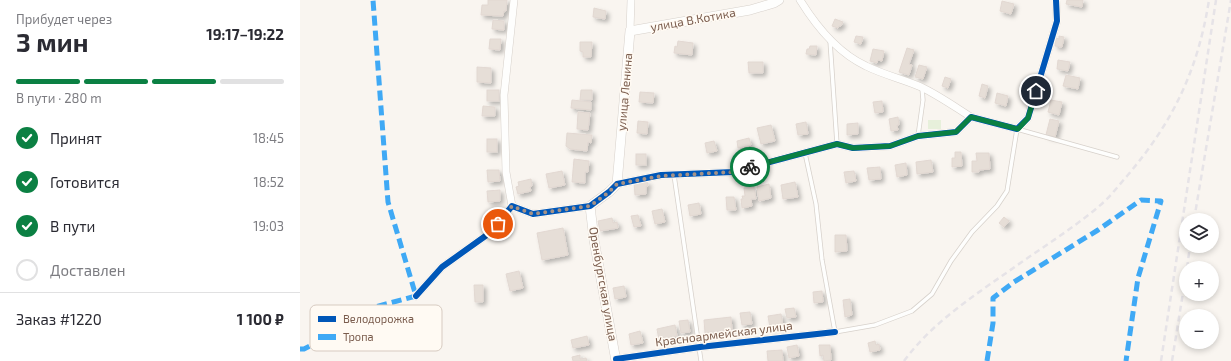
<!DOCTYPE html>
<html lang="ru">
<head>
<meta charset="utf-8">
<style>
	body { margin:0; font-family:"Exo 2",sans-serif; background:#f2f2f3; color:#2b2b33; height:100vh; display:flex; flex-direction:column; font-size:15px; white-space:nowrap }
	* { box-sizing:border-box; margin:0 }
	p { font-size:13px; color:#7c7c81 }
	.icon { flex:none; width:22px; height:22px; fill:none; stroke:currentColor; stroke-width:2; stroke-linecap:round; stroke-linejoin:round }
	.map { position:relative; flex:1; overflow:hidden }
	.side { display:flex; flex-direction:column; background:#fff; width:300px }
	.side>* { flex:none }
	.buttons { position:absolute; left:879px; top:213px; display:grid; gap:8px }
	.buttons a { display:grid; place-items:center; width:40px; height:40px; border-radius:50%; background:#fff; box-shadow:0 2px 6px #0003; font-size:20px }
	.pin { position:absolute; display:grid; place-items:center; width:34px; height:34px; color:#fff; margin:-17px; border:2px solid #fff; border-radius:50%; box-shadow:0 1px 4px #0007 }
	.courier { position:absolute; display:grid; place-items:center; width:40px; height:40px; margin:-20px; border:3px solid #0b8043; border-radius:50%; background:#fff; color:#222; box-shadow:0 1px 5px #0007 }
	.headline em { font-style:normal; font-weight:700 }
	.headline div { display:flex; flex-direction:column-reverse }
	.headline { display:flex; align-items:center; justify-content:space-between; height:68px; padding:0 16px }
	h1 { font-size:26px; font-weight:700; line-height:30px }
	.bar { display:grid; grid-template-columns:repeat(4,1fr); gap:6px 4px; align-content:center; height:48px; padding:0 16px }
	.bar i { height:5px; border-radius:3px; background:#e1e1e2 }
	.bar .active { background:#0b8043 }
	.bar p { grid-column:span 4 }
	.line { display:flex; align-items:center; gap:10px; padding:0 16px; border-top:1px solid #e1e1e2 }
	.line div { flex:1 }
	ol { padding:0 16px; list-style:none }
	li { display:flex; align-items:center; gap:12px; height:44px }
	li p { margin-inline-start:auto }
	li .icon { padding:4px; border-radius:50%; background:#0b8043; color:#fff; stroke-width:4 }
	li:last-child { color:#7c7c81 }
	li i { width:22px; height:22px; border:2px solid #e1e1e2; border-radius:50% }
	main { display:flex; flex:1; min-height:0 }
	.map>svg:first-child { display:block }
</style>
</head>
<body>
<main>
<section class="side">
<div class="headline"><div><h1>3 мин</h1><p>Прибудет через</p></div><em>19:17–19:22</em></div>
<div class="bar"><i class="active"></i><i class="active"></i><i class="active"></i><i></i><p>В пути · 280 m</p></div>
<ol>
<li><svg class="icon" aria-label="check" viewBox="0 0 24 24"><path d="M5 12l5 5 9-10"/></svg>Принят<p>18:45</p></li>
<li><svg class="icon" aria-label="check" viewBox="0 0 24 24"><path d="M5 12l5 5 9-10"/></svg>Готовится<p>18:52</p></li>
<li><svg class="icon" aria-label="check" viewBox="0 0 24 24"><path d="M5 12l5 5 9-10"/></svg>В пути<p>19:03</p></li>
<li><i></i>Доставлен</li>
</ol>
<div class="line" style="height:52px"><div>Заказ #1220</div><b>1 100 ₽</b></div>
</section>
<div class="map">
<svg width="931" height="361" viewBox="0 0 931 361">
	<defs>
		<filter id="shadow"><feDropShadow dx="3" dy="3" stdDeviation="2" flood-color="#0004"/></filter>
	</defs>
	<rect width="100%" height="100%" fill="#f9f5f0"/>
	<rect fill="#e7f0db" x="628" y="120" width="13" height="9"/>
	<g fill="#e6ded7" stroke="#e2d8d2" filter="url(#shadow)">
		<polygon points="188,0 207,0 206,11 204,11 203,16 181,15 182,5 188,5"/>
		<polygon points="767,0 783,0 782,7 766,4"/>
		<polygon points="702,1 714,4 711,14 700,11"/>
		<polygon points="294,8 306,11 305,19 293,17"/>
		<polygon points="535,19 543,22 541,26 539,26 538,28 532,26"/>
		<polygon points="193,20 204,21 204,30 192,29"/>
		<polygon points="556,36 563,37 561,44 554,42"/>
		<polygon points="759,36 764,37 762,47 755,46 756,38 759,39"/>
		<polygon points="190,39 201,39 200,50 189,49"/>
		<polygon points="378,41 393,43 392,55 374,53 375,46 377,47"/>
		<polygon points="280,42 292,42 291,57 283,57 283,52 280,51"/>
		<polygon points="510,46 517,46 516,55 506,54 507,49 509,49"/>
		<polygon points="607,48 614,50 609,64 612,65 609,75 599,72"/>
		<polygon points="573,49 584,51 582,61 578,60 577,63 570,61"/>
		<polygon points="758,60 770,62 768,71 757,69"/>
		<polygon points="448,62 463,62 463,73 449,73"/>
		<polygon points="619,65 627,67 623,79 615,77"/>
		<polygon points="177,67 191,68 191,83 177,82"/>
		<polygon points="766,75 780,78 778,89 763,86"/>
		<polygon points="645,77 651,79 648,88 642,86"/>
		<polygon points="682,84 688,86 685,98 679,96"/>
		<rect x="187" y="90" width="12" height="11"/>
		<polygon points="281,90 292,90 292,100 280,100"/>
		<polygon points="340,92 354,93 353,103 339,102"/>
		<polygon points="697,93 708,96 706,106 695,103"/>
		<polygon points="272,100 291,102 291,110 271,108"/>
		<polygon points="751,100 762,102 759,115 748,112"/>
		<polygon points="582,101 583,112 575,113 573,102"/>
		<polygon points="183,106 195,107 195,116 182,116"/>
		<polygon points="278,112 290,113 288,130 277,129"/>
		<polygon points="598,117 599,125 597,125 598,130 591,131 589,119"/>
		<polygon points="750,119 759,121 755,137 746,135"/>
		<polygon points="338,121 348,122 347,134 337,133"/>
		<polygon points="506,122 508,134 498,135 496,124"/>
		<polygon points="558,123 558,134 547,135 547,124"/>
		<polygon points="471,125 475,141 461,144 457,128"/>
		<polygon points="267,133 292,135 291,143 288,142 287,151 270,149 266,146"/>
		<polygon points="449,138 451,145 438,148 437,141"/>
		<rect x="187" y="139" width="10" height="13"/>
		<polygon points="414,141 417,151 407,153 405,143"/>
		<polygon points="655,152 661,152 662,166 652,167 652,158 655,158"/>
		<polygon points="676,153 689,153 690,169 679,170 679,172 672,172 672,161 677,161"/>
		<rect x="336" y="154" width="10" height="11"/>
		<polygon points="274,159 289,161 288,172 285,172 285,183 272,182"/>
		<polygon points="631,160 633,172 617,174 616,162"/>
		<polygon points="606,163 607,175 597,177 595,165"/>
		<polygon points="580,167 581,179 569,180 567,168"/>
		<polygon points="187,170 199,170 200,181 188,182"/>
		<polygon points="262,171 265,185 249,188 246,174"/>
		<polygon points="554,171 556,181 546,183 544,172"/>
		<polygon points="231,179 232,186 230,187 231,191 218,194 216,187 219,186 218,182"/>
		<polygon points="346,182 348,183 348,186 346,186 346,194 335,195 334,183"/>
		<polygon points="495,182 498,197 483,199 481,185"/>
		<polygon points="469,184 471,198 459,201 457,187"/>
		<polygon points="454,187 456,199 451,199 452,206 442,208 441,199 443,199 442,196 445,196 444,188"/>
		<polygon points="200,190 200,201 188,202 187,191"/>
		<polygon points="426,197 434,197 436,210 427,210"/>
		<polygon points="399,203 401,214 390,216 388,205"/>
		<polygon points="362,209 365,222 355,224 352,211"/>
		<polygon points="338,215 341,226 334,227 331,216"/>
		<polygon points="704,217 709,221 704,227 699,223"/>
		<polygon points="312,218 313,223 317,222 318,228 300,231 298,221"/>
		<polygon points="263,228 268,255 242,260 237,233"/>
		<polygon points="535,235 546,235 547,251 535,252"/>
		<polygon points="219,271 223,288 210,291 206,274"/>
		<polygon points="174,285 183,285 183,302 175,302"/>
		<polygon points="324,286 326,297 315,299 313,288"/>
		<polygon points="522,291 523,302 514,303 513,292"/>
		<polygon points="550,299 552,315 545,317 543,300"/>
		<polygon points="494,308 496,317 487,318 485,309"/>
		<polygon points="450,312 452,324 442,325 440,313"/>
		<polygon points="481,314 483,326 470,328 468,316"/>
		<polygon points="431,317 432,330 405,333 404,320"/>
		<polygon points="388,320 390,332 381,333 379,321"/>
		<polygon points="375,325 377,336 359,340 357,329"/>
		<polygon points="340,331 343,343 331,345 329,334"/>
		<polygon points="287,336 289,345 273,348 271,340"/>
		<polygon points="575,341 576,345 579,344 580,350 570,352 568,343"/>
		<polygon points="497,345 499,356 489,358 487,347"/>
		<polygon points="519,345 530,345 531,360 524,361 523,355 520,356"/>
		<polygon points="482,350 483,361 468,361 467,351"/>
		<polygon points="280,355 280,359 286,358 287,361 273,361 272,357"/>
	</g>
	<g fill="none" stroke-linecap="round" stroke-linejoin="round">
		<g stroke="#d7d1cb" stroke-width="5">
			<g id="service">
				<polyline points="530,41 537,144"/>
				<polyline points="618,136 623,100 622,88"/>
				<polyline points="505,153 516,204 522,260 535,332 575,325 612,311 632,294 651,261 672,232 697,206 707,191 717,129 817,157"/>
				<polyline points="374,175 401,361"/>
			</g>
		</g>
		<g stroke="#d7d1cb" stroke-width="8">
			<g id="minor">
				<path d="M500 0C516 26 538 53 566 66 584 75 603 79 621 87 638 95 655 107 671 117"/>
				<polyline points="330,31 331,0"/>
				<polyline points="317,184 361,175 433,172 537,144 553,148 590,146 618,136 656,132 671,117 717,129 728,118 757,21 756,0"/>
				<polyline points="212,206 206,172 204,95 214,0"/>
				<polyline points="116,296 142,267 191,232 212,206 233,214 290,206"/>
				<polyline points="316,359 400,347 535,332"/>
			</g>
		</g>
		<g stroke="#d7d1cb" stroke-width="10">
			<polyline id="tertiary" points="316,361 294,240 290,206 309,192 317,184 330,31 450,10 474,3 479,0"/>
		</g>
		<use href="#service" stroke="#fefefd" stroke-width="3.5"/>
		<use href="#minor" stroke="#fefefd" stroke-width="7"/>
		<use href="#tertiary" stroke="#fefefd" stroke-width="9"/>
		<g stroke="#e6e3e7" stroke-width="2.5" stroke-dasharray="6 4" stroke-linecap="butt">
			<polyline points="894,220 931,0"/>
			<polyline points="887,268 890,246"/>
			<path d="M604 361C632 323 672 297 709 271 741 248 776 227 805 201 813 193 820 184 827 176 873 122 898 70 909 0"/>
			<polyline points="861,361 916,0"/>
			<polyline points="872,361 886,274"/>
		</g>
		<g stroke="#3fa9f5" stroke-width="5" stroke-dasharray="10 5" stroke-linecap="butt">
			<polyline points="0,349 4,349 30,336 60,311 116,296 88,202 73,0"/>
			<polyline points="687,361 693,323 693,298 714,282 798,230 841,200 861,201 838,278 826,361"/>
		</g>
		<g stroke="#fffaf3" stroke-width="8">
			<g id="cycleway">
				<polyline points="116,296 142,267 191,232 212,206 233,214 290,206 309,192 317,184 361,175 433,172 537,144 553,148 590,146 618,136 656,132 671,117 717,129 728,118 757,21 756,0"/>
				<polyline points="316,359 400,347 535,332"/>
			</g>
		</g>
		<use href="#cycleway" stroke="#0057b8" stroke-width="6"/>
	</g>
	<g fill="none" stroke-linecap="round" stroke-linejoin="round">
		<polyline stroke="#a69286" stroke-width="4" stroke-dasharray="0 7.2" points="198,224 212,206 233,214 290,206 309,192 317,184 361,176 433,172 450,167"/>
		<polyline stroke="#0b8043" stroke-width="5" points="450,167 537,144 553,148 590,146 618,136 656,132 671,117 718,129 728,118 736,91"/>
	</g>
	<g text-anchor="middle" stroke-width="3" stroke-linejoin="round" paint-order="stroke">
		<g font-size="12" fill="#7a5c4d" stroke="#fffaf3">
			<text transform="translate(393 20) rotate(-10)" y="4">улица В.Котика</text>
			<text transform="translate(325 92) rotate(-85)" y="4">улица Ленина</text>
			<text transform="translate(303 284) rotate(80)" y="4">Оренбургская улица</text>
			<text transform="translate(424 334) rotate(-7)" y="4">Красноармейская улица</text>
		</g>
	</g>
	<rect x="10" y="305" width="132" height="46" rx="6" fill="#fffaf3" stroke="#d7cbc1" stroke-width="1"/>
	<rect x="18" y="316" width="18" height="6" fill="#0057b8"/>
	<rect x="18" y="334" width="18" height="6" fill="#3fa9f5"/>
	<g font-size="11" fill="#7a5c4d">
		<text x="43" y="323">Велодорожка</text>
		<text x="43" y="341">Тропа</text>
	</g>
</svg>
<div class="buttons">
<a><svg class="icon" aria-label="layers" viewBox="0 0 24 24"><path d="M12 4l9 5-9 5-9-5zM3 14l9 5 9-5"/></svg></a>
<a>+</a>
<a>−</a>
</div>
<div class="pin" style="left:198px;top:224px;background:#ea580c"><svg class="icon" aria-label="bag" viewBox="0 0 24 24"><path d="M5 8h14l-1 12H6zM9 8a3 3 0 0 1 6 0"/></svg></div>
<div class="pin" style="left:736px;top:91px;background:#1f2937"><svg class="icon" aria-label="home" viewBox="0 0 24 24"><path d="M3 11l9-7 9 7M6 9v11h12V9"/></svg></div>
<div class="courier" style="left:450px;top:167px"><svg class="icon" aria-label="bike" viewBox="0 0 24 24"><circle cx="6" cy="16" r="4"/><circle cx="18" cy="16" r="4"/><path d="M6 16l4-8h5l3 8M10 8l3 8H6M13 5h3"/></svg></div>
</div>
</main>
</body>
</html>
